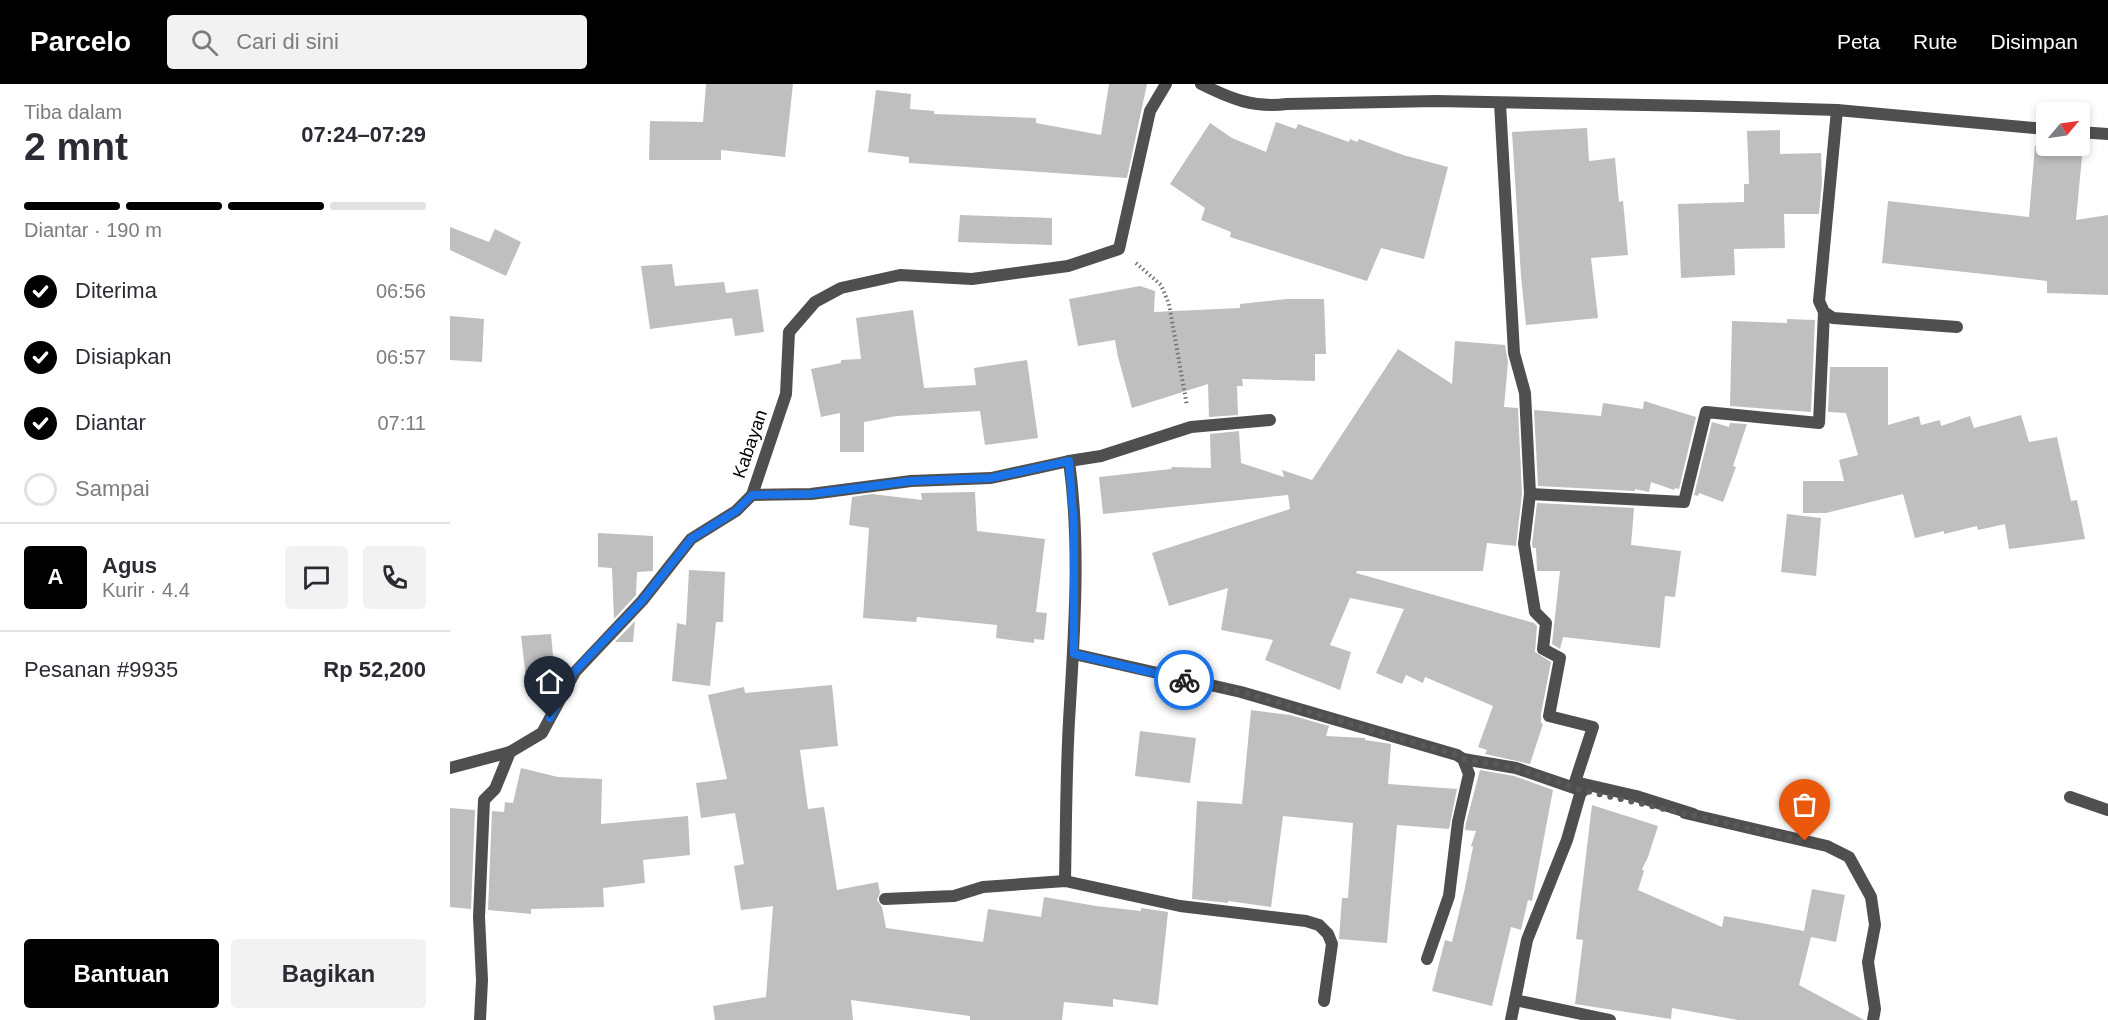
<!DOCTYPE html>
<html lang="id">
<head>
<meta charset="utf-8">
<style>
	body { margin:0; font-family:Arial,sans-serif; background:#f2f2f3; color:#2b2b33; height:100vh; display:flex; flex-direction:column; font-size:22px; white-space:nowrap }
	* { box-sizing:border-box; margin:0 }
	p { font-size:20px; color:#7c7c81 }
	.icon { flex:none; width:33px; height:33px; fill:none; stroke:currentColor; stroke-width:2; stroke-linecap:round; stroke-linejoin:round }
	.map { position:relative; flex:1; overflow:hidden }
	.sheet { display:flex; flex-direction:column; background:#fff; width:450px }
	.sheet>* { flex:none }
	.needle { width:39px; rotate:61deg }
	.controls { position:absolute; left:1586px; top:18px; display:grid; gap:12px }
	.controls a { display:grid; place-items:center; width:54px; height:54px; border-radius:6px; background:#fff; box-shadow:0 3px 9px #0003; font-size:30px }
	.pin { position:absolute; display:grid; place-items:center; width:51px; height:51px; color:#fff; margin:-62px -26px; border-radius:50% 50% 50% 0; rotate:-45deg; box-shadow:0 0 6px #0007 }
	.pin .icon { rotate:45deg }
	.courier { position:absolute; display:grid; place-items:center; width:60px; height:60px; margin:-30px; border:4px solid #1a73e8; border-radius:50%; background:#fff; color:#222; box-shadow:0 2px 8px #0007 }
	.headline em { font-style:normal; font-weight:700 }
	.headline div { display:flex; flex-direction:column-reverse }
	.headline { display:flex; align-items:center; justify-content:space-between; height:102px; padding:0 24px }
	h1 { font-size:39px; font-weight:700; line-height:45px }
	.bar { display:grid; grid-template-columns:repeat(4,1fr); gap:9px 6px; align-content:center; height:72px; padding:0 24px }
	.bar i { height:8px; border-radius:4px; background:#e1e1e2 }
	.bar .on { background:#000 }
	.bar p { grid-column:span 4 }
	.line { display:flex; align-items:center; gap:15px; padding:0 24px; border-top:2px solid #e1e1e2 }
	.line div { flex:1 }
	.round { display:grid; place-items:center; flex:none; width:63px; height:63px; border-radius:6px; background:#f2f2f3 }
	ol { padding:0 24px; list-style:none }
	li { display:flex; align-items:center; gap:18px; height:66px }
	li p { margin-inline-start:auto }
	li .icon { padding:6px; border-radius:50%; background:#000; color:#fff; stroke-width:4 }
	li:last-child { color:#7c7c81 }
	li i { width:33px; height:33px; border:3px solid #e1e1e2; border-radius:50% }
	.cta { display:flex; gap:12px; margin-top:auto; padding:12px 24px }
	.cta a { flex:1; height:69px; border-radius:6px; background:#000; color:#fff; font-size:24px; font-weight:700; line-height:69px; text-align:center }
	.cta a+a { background:#f2f2f3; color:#2b2b33 }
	header { display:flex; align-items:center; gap:36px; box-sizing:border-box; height:84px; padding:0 30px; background:#000; color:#fff }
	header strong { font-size:28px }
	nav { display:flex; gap:33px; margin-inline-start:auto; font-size:21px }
	.search { width:420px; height:54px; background:#f2f2f3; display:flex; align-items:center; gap:15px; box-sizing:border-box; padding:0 21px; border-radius:6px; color:#7c7c81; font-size:22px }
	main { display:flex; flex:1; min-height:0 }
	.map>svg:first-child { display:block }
</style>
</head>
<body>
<header>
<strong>Parcelo</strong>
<div class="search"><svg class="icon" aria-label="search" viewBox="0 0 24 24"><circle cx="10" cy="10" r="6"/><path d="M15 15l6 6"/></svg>Cari di sini</div>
<nav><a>Peta</a><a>Rute</a><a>Disimpan</a></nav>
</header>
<main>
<section class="sheet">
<div class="headline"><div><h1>2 mnt</h1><p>Tiba dalam</p></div><em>07:24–07:29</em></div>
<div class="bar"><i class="on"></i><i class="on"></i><i class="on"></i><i></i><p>Diantar · 190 m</p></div>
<ol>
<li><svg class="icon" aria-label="check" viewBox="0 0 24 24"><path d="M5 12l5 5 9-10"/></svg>Diterima<p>06:56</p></li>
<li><svg class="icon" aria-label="check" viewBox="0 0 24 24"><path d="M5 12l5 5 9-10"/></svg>Disiapkan<p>06:57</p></li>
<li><svg class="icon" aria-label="check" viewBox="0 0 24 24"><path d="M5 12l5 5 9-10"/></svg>Diantar<p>07:11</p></li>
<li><i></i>Sampai</li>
</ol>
<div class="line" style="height:108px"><b class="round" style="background:#000;color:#fff">A</b><div><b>Agus</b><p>Kurir · 4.4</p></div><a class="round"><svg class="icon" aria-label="chat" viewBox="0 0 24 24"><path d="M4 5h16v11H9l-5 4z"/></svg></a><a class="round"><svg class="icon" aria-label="phone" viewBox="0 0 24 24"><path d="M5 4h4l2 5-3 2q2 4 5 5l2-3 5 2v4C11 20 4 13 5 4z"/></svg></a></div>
<div class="line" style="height:78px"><div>Pesanan #9935</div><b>Rp 52,200</b></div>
<div class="cta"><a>Bantuan</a><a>Bagikan</a></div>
</section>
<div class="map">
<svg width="1658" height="936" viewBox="0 0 1658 936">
	<rect width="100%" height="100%" fill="#fff"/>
	<g fill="#bfbfbf">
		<polygon points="256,0 343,0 335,73 271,66 271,76 199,76 200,37 253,38"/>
		<polygon points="659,0 697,0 677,94 459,79 459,73 418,68 426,6 461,10 460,25 484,27 484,30 586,34 586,39 651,51"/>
		<polygon points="826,38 846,45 848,40 899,58 900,55 907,58 909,55 953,71 998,83 974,175 931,164 917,197 780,153 781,148 751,136 755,124 720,100 760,39 782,54 816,68"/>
		<polygon points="1137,44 1139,77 1165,74 1169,118 1173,117 1178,171 1141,174 1148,234 1076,241 1071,192 1062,48"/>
		<polygon points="1330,46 1330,70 1371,69 1372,99 1369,130 1334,130 1335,164 1284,165 1285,191 1231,194 1228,120 1294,118 1294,100 1299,100 1297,47"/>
		<polygon points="1585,62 1633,62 1626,136 1658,131 1658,211 1597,209 1597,197 1432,179 1438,117 1579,133"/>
		<polygon points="510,131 602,134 602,161 508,158"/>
		<polygon points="0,143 39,158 45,145 71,158 56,192 0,166"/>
		<polygon points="222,180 225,202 274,198 276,209 308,205 314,248 285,252 282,234 200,245 191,182"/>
		<polygon points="690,202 705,207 704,228 790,224 790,220 837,215 874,215 876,270 865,270 865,297 792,295 793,302 787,302 788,331 759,333 758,300 682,324 668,273 665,256 628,262 619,215"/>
		<polygon points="463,226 474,304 526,301 524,284 577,276 588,354 535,361 530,327 447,332 414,338 414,368 390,368 390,329 371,333 361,285 391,279 391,276 411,275 406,234"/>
		<polygon points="0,232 34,235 32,278 0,276"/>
		<polygon points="1337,235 1365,236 1361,328 1280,322 1282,237 1337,239"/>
		<polygon points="1005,257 1055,261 1058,278 1054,323 1068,324 1072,410 1066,462 1037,459 1033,487 907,487 906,489 1084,539 1087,542 1085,568 1101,578 1091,630 1091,639 1093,640 1080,680 1035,670 1037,666 1028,663 1043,622 975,593 973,599 956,591 952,600 926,589 954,525 900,514 880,561 901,568 890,606 815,576 823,556 771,546 778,504 719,522 702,469 840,425 838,411 653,430 649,393 721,385 722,383 761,384 760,350 789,347 791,379 834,393 832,386 862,396 948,265 1002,300"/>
		<polygon points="1380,283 1438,283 1438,341 1469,332 1471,341 1490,336 1491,342 1520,332 1524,344 1571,331 1579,358 1607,353 1621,417 1627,416 1635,455 1559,465 1555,440 1528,446 1527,442 1494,450 1494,447 1465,454 1453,410 1376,429 1353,429 1353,397 1394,397 1389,376 1408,371 1396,329 1378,328"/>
		<polygon points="1194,317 1246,333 1229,405 1225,404 1224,406 1201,398 1199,408 1185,405 1185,407 1088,402 1084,326 1151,332 1153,319 1193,325"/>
		<polygon points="1262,338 1279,343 1280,339 1297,340 1283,382 1286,383 1273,418 1249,409 1248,412 1244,411"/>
		<polygon points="525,408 527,447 595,455 586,528 597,529 594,556 584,555 584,559 546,554 547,541 467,533 466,538 413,534 419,444 399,441 402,413 422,410 472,416 471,409"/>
		<polygon points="1087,419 1184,424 1181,461 1231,467 1225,513 1215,512 1210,564 1113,553 1110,565 1102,560 1110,487 1087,487 1086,464 1083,464 1082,460"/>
		<polygon points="1337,430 1371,434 1366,492 1331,488"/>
		<polygon points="148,449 203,452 203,487 187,488 186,511 164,535 162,484 148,483"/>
		<polygon points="239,486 275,488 273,538 266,538 260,602 222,597 227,539 236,541"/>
		<polygon points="185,537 183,558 165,558"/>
		<polygon points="101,550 105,592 76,594 71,552"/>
		<polygon points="382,601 388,662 350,666 358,725 374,723 387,806 428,798 430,809 427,816 432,823 436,844 533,858 538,825 591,833 594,813 646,822 691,827 691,824 718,828 708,921 663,915 663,923 614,918 612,936 520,936 520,932 401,916 403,936 265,936 263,922 316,913 323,822 291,826 284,782 294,780 285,729 251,734 246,699 277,695 258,611 294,603 295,609"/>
		<polygon points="801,626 840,631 879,642 876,652 915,654 915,656 941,660 938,700 1007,705 999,745 947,741 937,859 889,855 892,814 898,814 903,739 833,732 821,823 778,817 778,819 742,815 747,717 792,720"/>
		<polygon points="690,647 746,654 740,699 685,692"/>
		<polygon points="71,684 108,693 152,695 151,740 238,732 240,771 193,776 195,799 153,804 154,823 81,825 81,830 38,826 42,727 54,728 55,718 63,719"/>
		<polygon points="1030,686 1064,692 1103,706 1082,817 1078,816 1071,846 1061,843 1042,922 982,907 995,856 1002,858 1014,808 1023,763 1021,762 1026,747 1015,746 1016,739"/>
		<polygon points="1142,721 1208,742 1198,773 1192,785 1194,787 1188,806 1272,843 1274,832 1354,847 1362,805 1395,811 1386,858 1361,853 1349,901 1414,936 1288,936 1222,924 1221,935 1125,920 1133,856 1126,855"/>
		<polygon points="0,724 25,726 21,825 0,823"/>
	</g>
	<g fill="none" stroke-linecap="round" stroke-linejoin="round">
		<polyline stroke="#717171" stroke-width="4" stroke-dasharray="1.5 3" stroke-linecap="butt" points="686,179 711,201 719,220 737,322"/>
		<g stroke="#4f4f4f" stroke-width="12">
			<path d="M751 0C781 15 803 24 837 20L986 17 1250 22 1387 26 1596 45"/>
			<polyline points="1050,19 1064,269 1075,309 1080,410 1074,460 1085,528 1096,539 1093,565 1110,574 1099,632 1143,643 1125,698 1186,712 1243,730"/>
			<polyline points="1387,26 1369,217 1374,228 1383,234 1507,243"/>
			<polyline points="1629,48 1658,50"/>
			<polyline points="619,377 651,372 741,343 820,336"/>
			<polyline points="1080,410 1234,418 1256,328 1369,339 1374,228"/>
			<path d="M302 411 361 410 461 397 541 394 619 377C631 463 624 551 619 637 616 690 616 744 615 797"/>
			<polyline points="624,570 791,608 1007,671 1013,675 1019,690 1008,738 999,812 977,875"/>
			<polyline points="1013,675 1066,684 1133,707"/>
			<polyline points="0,684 60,668"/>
			<polyline points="1620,713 1658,726"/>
			<polyline points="1235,729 1377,762 1399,773 1421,813 1425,841 1418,878 1425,925 1423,936"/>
			<polyline points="435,815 504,812 533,803 615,797 730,822 856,837 869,841 878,850 882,860 874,917"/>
			<polyline points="1065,916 1160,936"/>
			<polyline points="30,936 32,896 29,833 34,716 45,705 60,668 92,649 125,588 192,517 241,455 286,427 302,411 336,310 339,248 365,218 391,204 450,191 522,195 618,182 669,165 700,27 716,0"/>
			<polyline points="1061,936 1077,856 1117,756 1131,707"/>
		</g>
	</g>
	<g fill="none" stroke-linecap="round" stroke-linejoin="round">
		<polyline stroke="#595959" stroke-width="6" stroke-dasharray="0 10.8" points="734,596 791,608 1007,671 1013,675 1066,684 1131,706 1355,757"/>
		<polyline stroke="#1a73e8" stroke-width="8" points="100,634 124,588 192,517 241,455 286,427 302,411 361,410 462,397 541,394 619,377 624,442 624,570 734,596"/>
	</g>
	<g text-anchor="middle" stroke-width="4.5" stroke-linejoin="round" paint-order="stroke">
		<g font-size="18" fill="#000" stroke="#fff">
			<text transform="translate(300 360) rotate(-71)" y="6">Kabayan</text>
		</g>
	</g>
</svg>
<div class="controls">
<a><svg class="needle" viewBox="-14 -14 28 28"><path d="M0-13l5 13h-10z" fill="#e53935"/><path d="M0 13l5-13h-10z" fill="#7c7c81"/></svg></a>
</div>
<div class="pin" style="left:1355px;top:757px;background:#ea580c"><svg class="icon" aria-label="bag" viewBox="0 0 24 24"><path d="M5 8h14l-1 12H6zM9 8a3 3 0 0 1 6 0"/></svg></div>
<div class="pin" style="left:100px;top:634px;background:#1f2937"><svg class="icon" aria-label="home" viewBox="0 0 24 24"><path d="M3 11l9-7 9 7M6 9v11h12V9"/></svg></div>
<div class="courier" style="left:734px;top:596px"><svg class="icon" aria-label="bike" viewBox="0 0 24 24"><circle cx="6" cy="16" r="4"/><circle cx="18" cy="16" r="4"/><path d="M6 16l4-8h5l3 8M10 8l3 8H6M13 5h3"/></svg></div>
</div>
</main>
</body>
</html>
